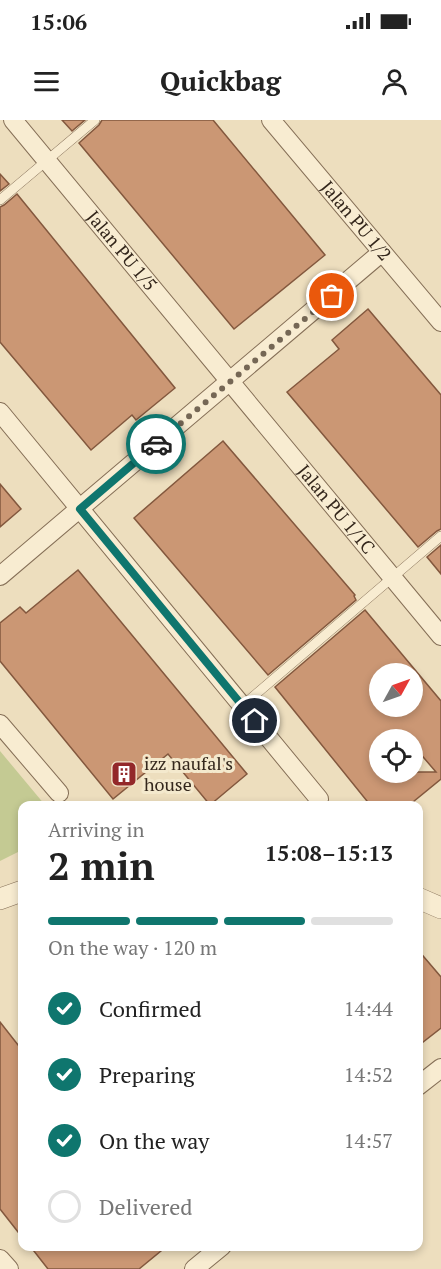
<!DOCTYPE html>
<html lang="en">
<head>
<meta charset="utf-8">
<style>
	body { margin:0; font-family:"PT Serif",serif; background:#f6f6f6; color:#222; height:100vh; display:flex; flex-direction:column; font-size:22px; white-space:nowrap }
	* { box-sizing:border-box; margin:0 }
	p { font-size:20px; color:#767676 }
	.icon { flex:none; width:33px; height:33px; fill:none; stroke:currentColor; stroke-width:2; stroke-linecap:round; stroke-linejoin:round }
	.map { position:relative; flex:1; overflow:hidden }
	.drawer { position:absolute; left:18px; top:681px; width:405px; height:450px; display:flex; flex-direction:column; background:#fff; border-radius:12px; box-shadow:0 3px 9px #0003 }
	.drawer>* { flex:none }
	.needle { width:39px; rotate:50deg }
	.fabs { position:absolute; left:369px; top:543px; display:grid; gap:12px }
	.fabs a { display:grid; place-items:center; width:54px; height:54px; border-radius:50%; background:#fff; box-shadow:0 3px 9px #0003; font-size:30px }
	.pin { position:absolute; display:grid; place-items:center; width:51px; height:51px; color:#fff; margin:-26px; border:3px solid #fff; border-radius:50%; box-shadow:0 2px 6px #0007 }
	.courier { position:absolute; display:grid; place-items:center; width:60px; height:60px; margin:-30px; border:4px solid #0f766e; border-radius:50%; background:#fff; color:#222; box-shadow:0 2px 8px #0007 }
	.overview em { font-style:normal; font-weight:700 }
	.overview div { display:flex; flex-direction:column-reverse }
	.overview { display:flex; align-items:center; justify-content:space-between; height:102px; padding:0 30px }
	h1 { font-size:39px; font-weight:700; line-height:45px }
	.bar { display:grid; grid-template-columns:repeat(4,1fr); gap:9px 6px; align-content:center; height:72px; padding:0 30px }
	.bar i { height:8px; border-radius:4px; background:#e0e0e0 }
	.bar .active { background:#0f766e }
	.bar p { grid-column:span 4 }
	ol { padding:0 30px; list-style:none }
	li { display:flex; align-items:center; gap:18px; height:66px }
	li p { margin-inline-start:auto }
	li .icon { padding:6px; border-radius:50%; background:#0f766e; color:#fff; stroke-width:4 }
	li:last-child { color:#767676 }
	li i { width:33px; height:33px; border:3px solid #e0e0e0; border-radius:50% }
	.status { display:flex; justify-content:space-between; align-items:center; height:42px; padding:0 30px; background:#fff; direction:ltr }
	.status svg { height:16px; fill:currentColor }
	header { display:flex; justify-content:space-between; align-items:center; height:78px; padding:0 30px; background:#fff; font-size:27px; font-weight:700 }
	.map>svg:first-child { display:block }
</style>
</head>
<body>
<div class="status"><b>15:06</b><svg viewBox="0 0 49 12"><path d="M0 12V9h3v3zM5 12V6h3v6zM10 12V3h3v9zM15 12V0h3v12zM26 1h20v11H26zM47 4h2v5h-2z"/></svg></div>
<header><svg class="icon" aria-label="menu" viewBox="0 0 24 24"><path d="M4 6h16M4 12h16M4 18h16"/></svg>Quickbag<svg class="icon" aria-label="person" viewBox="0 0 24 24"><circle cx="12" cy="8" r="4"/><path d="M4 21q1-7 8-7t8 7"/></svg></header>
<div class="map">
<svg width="441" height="1149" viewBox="0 0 441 1149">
	<rect width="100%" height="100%" fill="#eddebe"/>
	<polygon fill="#c4ca93" points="0,631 45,685 22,686 22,730 0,741"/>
	<g fill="#cb9774" stroke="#83583e" stroke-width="1.5" fill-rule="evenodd">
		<polygon points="62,0 85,0 72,11"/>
		<polygon points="102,0 213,0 325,135 234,209 79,23 99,5"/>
		<polygon points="0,54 9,64 0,71"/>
		<polygon points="17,74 175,268 136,300 132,295 91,330 0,222 0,87 4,85"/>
		<polygon points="368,189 441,275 441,409 437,411 418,427 287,272 339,229 332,220"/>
		<polygon points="223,321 355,475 354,476 356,480 268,555 134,398"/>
		<polygon points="0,364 21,389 0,407"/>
		<polygon points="441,425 441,454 427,437"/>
		<polygon points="78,450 247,654 210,685 168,634 113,679 0,541 0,503 20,487 26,493"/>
		<path d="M365 490 441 581V659L408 686H371L275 567ZM380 554H412V586H380ZM380 620H412V624L436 652H380Z"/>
		<polygon points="418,830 441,857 441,908 418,926"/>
		<polygon points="0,902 22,930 22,1117 0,1089"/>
		<polygon points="30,1126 167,1126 139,1149 48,1149"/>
	</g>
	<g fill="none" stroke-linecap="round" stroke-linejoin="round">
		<g stroke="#856f57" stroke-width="10">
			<g id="service">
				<polyline points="0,80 95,0"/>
				<polyline points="242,586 441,416"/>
			</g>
		</g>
		<g stroke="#856f57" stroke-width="20">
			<g id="minor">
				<path id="s1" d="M13 0 441 516"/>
				<path id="s2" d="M271 0 441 202"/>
				<polyline points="0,292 319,679"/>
				<polyline points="0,456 382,132"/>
				<polyline points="0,604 59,673"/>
				<polyline points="418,966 441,948"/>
				<polyline points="0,1139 9,1149"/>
				<polyline points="194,1149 222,1126"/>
			</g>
		</g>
		<g stroke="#856f57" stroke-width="22">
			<g id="tertiary">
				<polyline points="418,778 441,788"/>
				<polyline points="0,779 22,771"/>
			</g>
		</g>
		<use href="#service" stroke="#f8ecd1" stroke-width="9"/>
		<use href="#minor" stroke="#f8ecd1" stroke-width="18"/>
		<use href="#tertiary" stroke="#f8ecd1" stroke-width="21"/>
	</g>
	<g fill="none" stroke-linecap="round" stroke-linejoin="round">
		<polyline stroke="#756755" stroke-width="6" stroke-dasharray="0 10.8" points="156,324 332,176"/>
		<polyline stroke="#0f766e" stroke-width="8" points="156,324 80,389 255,601"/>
	</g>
	<defs>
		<g id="building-square" transform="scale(1.35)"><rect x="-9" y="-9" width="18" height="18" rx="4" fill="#93282a" stroke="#f4e9cd"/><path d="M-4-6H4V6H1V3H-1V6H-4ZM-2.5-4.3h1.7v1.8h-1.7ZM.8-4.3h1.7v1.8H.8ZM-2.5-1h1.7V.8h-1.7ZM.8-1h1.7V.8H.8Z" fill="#fff"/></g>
	</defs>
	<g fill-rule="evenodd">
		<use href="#building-square" x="124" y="654"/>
	</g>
	<g text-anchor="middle" stroke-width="6" stroke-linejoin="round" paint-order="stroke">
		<g font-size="18" fill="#34271c" stroke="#f4e9cd">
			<text dy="6" stroke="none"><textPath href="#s2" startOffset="132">Jalan PU 1/2</textPath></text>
			<text dy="6" stroke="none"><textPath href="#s1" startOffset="170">Jalan PU 1/5</textPath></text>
			<text dy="6" stroke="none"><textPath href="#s1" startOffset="506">Jalan PU 1/1C</textPath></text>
		</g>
		<g font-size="18" fill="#34271c" stroke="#f4e9cd" text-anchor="start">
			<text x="144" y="650">izz naufal's<tspan x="144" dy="21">house</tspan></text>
		</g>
	</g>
</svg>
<div class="fabs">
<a><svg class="needle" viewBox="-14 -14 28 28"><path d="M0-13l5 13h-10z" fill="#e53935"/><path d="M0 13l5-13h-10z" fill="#767676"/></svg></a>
<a><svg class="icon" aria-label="locate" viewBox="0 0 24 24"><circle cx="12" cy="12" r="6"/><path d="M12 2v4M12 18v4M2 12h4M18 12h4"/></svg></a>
</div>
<div class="pin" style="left:332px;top:176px;background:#ea580c"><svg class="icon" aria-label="bag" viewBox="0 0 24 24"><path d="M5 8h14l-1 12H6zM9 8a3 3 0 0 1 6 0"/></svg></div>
<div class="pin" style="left:255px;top:601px;background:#1f2937"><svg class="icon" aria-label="home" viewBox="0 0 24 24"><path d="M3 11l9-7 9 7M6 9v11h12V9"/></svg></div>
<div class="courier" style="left:156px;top:324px"><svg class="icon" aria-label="car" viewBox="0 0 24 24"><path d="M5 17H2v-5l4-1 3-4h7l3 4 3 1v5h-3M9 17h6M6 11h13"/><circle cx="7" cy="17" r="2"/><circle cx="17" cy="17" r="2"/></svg></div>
<section class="drawer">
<div class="overview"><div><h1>2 min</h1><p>Arriving in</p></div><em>15:08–15:13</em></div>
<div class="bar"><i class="active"></i><i class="active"></i><i class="active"></i><i></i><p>On the way · 120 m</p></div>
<ol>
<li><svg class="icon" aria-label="check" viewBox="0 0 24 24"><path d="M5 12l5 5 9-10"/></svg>Confirmed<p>14:44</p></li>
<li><svg class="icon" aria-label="check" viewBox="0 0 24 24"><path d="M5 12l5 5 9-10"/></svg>Preparing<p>14:52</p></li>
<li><svg class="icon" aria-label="check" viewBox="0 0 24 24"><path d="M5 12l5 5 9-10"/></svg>On the way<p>14:57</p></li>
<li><i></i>Delivered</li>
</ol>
</section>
</div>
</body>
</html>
